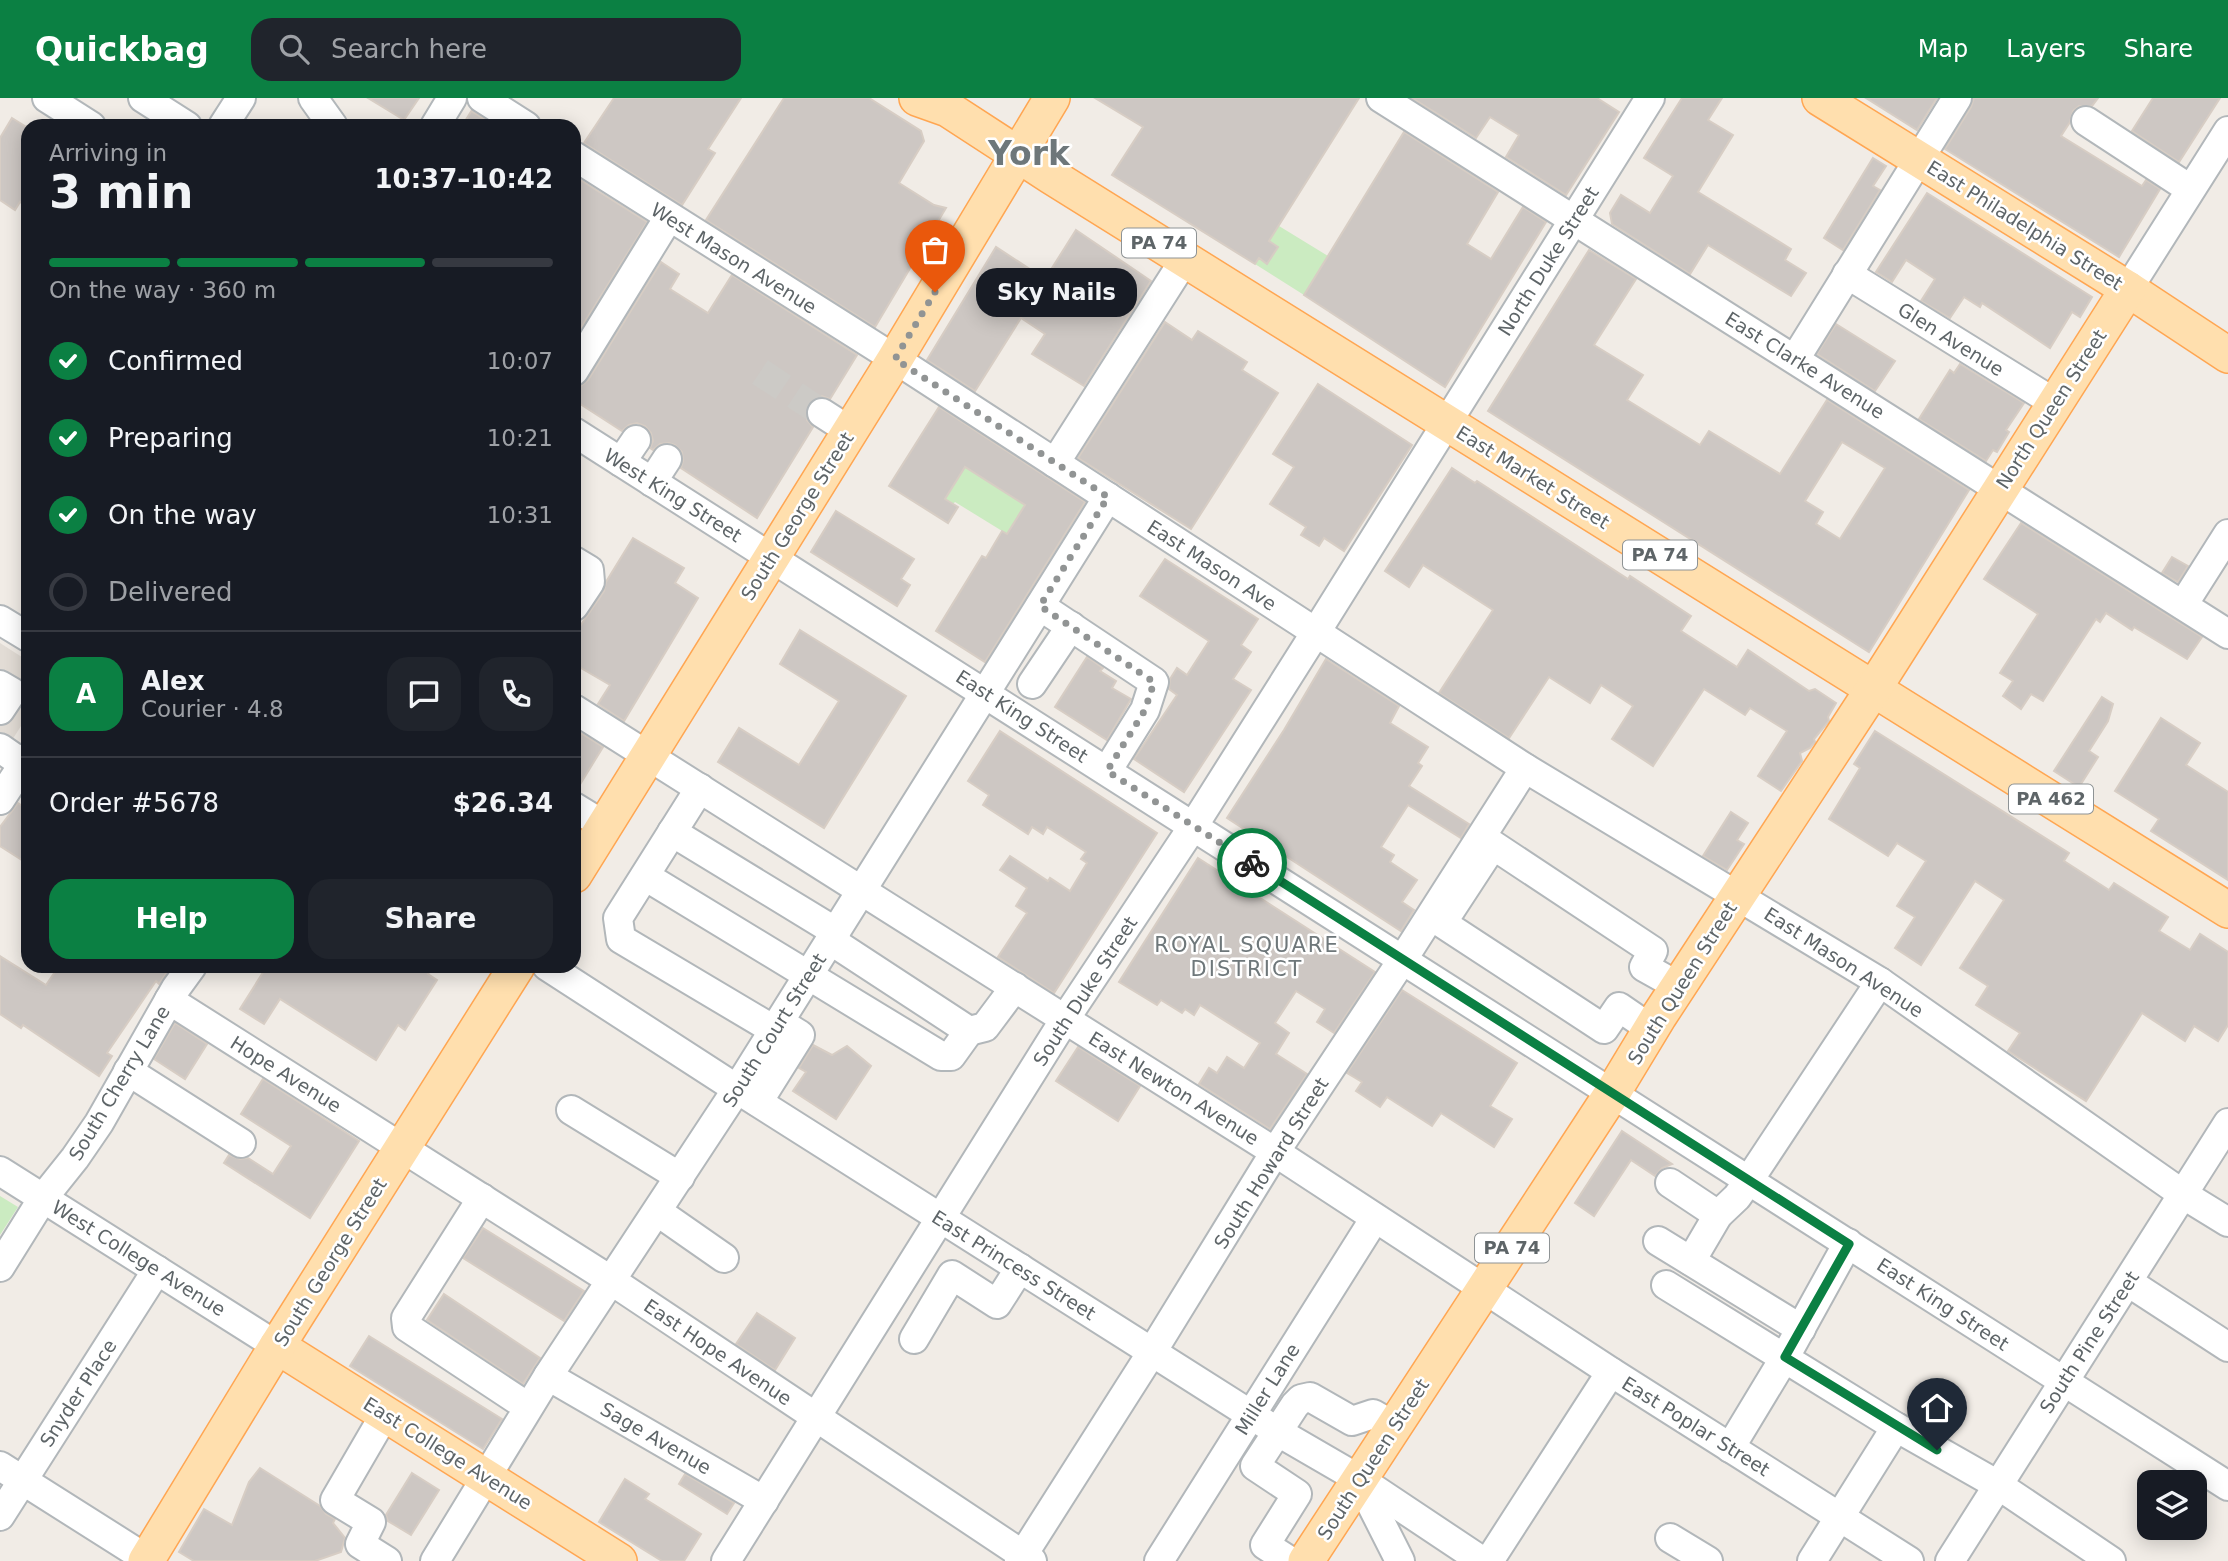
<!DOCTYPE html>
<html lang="en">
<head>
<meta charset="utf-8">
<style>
	body { margin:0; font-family:"DejaVu Sans",sans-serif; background:#20242c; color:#f1f3f6; height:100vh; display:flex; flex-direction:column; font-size:26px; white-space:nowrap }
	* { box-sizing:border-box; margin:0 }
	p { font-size:23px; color:#9ea1a6 }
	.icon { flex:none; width:38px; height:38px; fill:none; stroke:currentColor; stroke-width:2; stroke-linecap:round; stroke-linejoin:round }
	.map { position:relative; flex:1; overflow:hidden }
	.sheet { position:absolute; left:21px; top:21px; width:560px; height:854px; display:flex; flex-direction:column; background:#171b24; border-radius:21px; box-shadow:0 4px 18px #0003 }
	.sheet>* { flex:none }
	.controls { position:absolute; left:2137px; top:1372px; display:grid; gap:14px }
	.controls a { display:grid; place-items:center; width:70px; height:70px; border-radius:14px; background:#171b24; box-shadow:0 4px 18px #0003; font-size:35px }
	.pin { position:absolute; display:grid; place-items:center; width:60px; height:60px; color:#fff; margin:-72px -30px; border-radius:50% 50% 50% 0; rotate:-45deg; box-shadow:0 0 7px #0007 }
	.pin .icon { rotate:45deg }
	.courier { position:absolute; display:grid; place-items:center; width:70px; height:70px; margin:-35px; border:5px solid #0b8043; border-radius:50%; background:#fff; color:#222; box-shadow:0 2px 9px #0007 }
	.bubble { position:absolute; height:49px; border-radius:21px; background:#171b24; box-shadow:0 4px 18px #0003; font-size:23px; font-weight:700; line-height:49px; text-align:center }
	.head em { font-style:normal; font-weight:700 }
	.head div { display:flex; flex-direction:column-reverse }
	.head { display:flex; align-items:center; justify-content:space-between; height:119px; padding:0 28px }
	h1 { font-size:46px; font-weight:700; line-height:52px }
	.bar { display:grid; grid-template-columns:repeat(4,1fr); gap:10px 7px; align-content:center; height:84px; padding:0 28px }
	.bar i { height:9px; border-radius:5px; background:#363941 }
	.bar .on { background:#0b8043 }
	.bar p { grid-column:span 4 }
	.line { display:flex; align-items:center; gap:18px; padding:0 28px; border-top:2px solid #363941 }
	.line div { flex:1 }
	.round { display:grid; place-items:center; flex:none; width:74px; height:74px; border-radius:21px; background:#20242c }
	ol { padding:0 28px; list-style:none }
	li { display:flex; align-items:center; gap:21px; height:77px }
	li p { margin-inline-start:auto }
	li .icon { padding:7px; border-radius:50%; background:#0b8043; color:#fff; stroke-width:4 }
	li:last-child { color:#9ea1a6 }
	li i { width:38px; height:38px; border:4px solid #363941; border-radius:50% }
	.primary-button { display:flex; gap:14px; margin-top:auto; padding:14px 28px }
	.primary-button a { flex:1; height:80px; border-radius:21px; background:#0b8043; color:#fff; font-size:28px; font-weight:700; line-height:80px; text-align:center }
	.primary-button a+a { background:#20242c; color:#f1f3f6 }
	header { display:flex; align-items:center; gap:42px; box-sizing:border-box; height:98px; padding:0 35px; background:#0b8043; color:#fff }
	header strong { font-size:33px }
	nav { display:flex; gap:38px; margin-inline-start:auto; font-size:24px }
	.search { width:490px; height:63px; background:#20242c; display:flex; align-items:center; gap:18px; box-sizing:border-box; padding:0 24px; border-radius:21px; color:#9ea1a6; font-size:26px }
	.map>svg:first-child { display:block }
</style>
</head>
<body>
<header>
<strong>Quickbag</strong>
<div class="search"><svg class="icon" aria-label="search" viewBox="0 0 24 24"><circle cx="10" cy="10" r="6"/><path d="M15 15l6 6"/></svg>Search here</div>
<nav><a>Map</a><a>Layers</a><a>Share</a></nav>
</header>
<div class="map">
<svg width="2228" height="1463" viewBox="0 0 2228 1463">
	<rect width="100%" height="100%" fill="#f1ece6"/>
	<polygon fill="#e2dcd5" points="0,545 28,563 28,617 0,661"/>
	<g fill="#cbebc1">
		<polygon points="1279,128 1328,158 1304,197 1255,166 1259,160 1267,166 1278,149 1269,143"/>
		<polygon points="965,369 1017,402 1027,404 1007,436 955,404 953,406 945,401"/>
		<polygon points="0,1098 18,1109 0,1137"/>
	</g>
	<g fill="#cdc7c3" stroke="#d7cdc4" stroke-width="2" fill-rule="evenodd">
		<polygon points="368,0 419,0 404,22"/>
		<polygon points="614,0 741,0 708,51 715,55 682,107 584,45"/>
		<polygon points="784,0 869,0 921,33 924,43 899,85 934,107 946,110 875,229 706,122"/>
		<polygon points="1095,0 1359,0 1269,143 1278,149 1267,166 1259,160 1255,166 1112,77 1143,29"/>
		<polygon points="1412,0 1597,0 1619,14 1566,97 1506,59 1519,37 1490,19 1476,40"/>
		<polygon points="1682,0 1722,0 1708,22 1733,37 1698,94 1791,151 1785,162 1806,175 1791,198 1708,147 1690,176 1612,126 1610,115 1621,97 1650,115 1673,78 1644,60"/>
		<polygon points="1866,0 1937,0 1917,32"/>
		<polygon points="1974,0 2098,0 2092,8 2079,8 2073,13 2070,24 2061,38 2142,88 2146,82 2160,91 2119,159 1945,51 1971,9"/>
		<polygon points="2153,0 2220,0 2179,64 2132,33"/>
		<polygon points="472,12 473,14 495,28 462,28"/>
		<polygon points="12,20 28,30 28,109 20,104 15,112 0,102 0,40"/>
		<polygon points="1404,34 1498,94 1467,146 1491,161 1523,109 1546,124 1445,289 1304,197"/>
		<polygon points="1873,60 1886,68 1873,88 1880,92 1843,152 1824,140"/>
		<polygon points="574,78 647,124 574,241"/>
		<polygon points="1927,95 2092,199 2080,219 2072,214 2050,250 1982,205 1980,209 1964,199 1950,220 1921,203 1935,181 1906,162 1892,184 1876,174"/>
		<polygon points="1076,132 1151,183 1084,288 1032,256 1045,236 1021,220 975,293 927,262 996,149 1045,181"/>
		<path d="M1589 152 1636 181 1594 247 1643 277 1627 302 1700 347 1709 333 1780 376 1827 302 1969 392 1869 554 1488 313ZM1842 344 1885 370 1840 441 1816 426 1823 414 1805 403Z"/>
		<polygon points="661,164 679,176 670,191 708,215 732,177 857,257 830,301 822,298 815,300 808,307 806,314 807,322 813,329 757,420 681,370 683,363 682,354 675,347 669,345 660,346 653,352 650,350 653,343 651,335 645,328 637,325 629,327 622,333 574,302 574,290 582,287 588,282"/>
		<polygon points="1165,224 1192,242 1198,233 1247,264 1242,272 1278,295 1191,431 1078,360"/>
		<polygon points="1836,226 1895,263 1875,293 1817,256"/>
		<polygon points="1960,266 2024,305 2006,332 2009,334 1997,354 1993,352 1986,363 1919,321 1950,272 1954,275"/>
		<polygon points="1318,286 1412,347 1344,453 1324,440 1319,448 1301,437 1306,429 1270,406 1294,369 1273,356"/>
		<polygon points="939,309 1085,404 985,564 936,533 982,458 986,460 1002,433 1007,436 1025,407 965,369 945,401 958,409 948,425 889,388"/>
		<polygon points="1452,370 1475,385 1477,383 1628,481 1630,478 1691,518 1681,533 1737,569 1748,552 1809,593 1815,591 1836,605 1828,619 1829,623 1814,641 1815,644 1810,650 1800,655 1802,663 1781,693 1758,678 1787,633 1750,610 1745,617 1704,591 1653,668 1612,641 1633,608 1601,587 1590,605 1549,579 1509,640 1439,595 1493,512 1423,467 1409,489 1385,473"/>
		<polygon points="836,413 914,461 901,481 910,487 897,508 811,454"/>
		<polygon points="2021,425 2202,539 2187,561 2134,529 2132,532 2106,515 2100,524 2096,521 2043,603 2031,596 2021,611 2003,598 2013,583 2000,575 2038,516 1984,481"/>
		<polygon points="633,440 684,470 675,485 698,500 624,623 598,606 610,587 574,566 574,537 604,493 606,484"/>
		<polygon points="2172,459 2188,468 2178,484 2162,475"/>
		<polygon points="1165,461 1258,521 1241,547 1251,554 1233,581 1251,592 1184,694 1134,661 1177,597 1169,591 1170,581 1177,570 1187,577 1209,543 1140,498"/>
		<polygon points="800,532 906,598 824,730 718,664 739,630 799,667 839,603 780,566"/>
		<polygon points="1087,559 1103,570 1100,573 1116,583 1112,590 1131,601 1107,642 1055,609"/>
		<polygon points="1326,561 1399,608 1390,625 1428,649 1418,665 1422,668 1409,688 1469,726 1461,740 1408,707 1381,749 1394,757 1390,764 1417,782 1402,804 1414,812 1401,833 1227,720 1284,632"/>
		<polygon points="2102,599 2113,606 2108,623 2089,653 2098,659 2079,689 2054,673"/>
		<polygon points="2161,620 2200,645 2186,667 2228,694 2228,782 2151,733 2159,721 2115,693"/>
		<polygon points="574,631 603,649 576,693 574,692"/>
		<polygon points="1000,633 1157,735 1054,895 998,859 1027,815 1016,808 1027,790 1000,772 1010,758 1048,783 1050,780 1070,793 1087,765 1081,761 1086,754 1047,729 1043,736 1032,729 1028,736 983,707 989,697 968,683"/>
		<polygon points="1875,633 2069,755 2064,763 2109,792 2114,785 2168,819 2159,833 2190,852 2200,836 2228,854 2228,927 2218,943 2194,928 2185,943 2142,915 2086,1003 2008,953 2020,935 1976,907 1988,888 1960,870 2004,802 1975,783 1921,867 1895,850 1915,819 1897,808 1926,763 1897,745 1888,758 1829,721 1860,670 1854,666"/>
		<polygon points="18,705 28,712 28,766 0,748 0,729"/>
		<polygon points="1731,714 1748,725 1737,742 1744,746 1727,772 1703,758"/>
		<polygon points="1198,760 1375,874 1334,935 1317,924 1325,911 1296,893 1275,925 1289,935 1276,956 1307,976 1270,1031 1199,986 1209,970 1217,975 1227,959 1244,970 1260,945 1200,907 1194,917 1185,911 1182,915 1161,902 1157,907 1119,884"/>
		<polygon points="0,858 46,887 59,868 171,868 159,886 156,883 107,955 112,958 99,978 23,927 21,930 0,916"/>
		<polygon points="267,868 434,868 428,876 437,882 405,932 398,927 376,962 280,901 264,926 240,911"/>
		<polygon points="1402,892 1517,965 1490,1008 1512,1021 1494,1049 1441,1015 1432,1028 1387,999 1380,1009 1356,993 1362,984 1347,975"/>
		<polygon points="175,925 207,946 185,981 154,961"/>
		<polygon points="813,947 832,957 847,948 871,968 836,1021 793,993 806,974 799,970"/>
		<polygon points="1078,949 1140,988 1118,1023 1056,983"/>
		<polygon points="263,981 359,1043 310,1120 224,1065 229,1057 240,1061 248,1060 273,1076 291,1048 241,1016"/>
		<polygon points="1622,1033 1672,1066 1662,1070 1655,1078 1631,1062 1594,1118 1575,1105"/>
		<polygon points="483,1130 584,1193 564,1223 463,1160"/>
		<polygon points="444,1196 540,1260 523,1286 427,1222"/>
		<polygon points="757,1215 795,1240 775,1272 736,1246"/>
		<polygon points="369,1238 502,1321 483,1351 350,1268"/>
		<polygon points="260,1370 320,1408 326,1416 335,1421 333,1425 345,1440 341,1454 315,1463 194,1463 179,1454 204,1411 232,1427 249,1384"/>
		<polygon points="412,1375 439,1392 411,1437 388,1423 386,1417"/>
		<polygon points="685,1376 734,1405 727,1416 679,1386"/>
		<polygon points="625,1381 649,1396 645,1401 701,1436 684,1463 662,1463 599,1424"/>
	</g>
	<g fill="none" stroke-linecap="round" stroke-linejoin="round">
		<polyline stroke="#cccac6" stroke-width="28" stroke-dasharray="28 14" stroke-linecap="butt" points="760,274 822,315"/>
		<g stroke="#b2b7ba" stroke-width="32">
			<g id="minor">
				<polyline points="47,0 91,28"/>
				<polyline points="143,0 187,28"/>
				<polyline points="313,0 333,28"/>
				<polyline points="482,0 526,28"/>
				<polyline points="1381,0 2228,536"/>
				<polyline points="2086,23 2190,91"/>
				<polyline points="223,28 241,0"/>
				<polyline points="435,28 452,0"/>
				<polyline points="574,58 895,261 1525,670 1880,884 2184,1097 2228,1124"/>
				<polyline points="1847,176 2055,305"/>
				<polyline points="2128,191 2228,33"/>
				<polyline points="1795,261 1957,0"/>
				<polyline points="574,273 669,119"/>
				<polyline points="822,315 850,333"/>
				<polyline points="574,334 2228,1388"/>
				<polyline points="621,364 636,342"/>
				<polyline points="1055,365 1185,161"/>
				<polyline points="652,384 667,361"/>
				<polyline points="574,463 589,472 590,484 574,508"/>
				<polyline points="2183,507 2228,436"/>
				<polyline points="1040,508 1154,584 1145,612 1107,673"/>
				<polyline points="0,522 28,539"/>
				<polyline points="1032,586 1071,528"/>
				<polyline points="0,587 12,594 0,612"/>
				<polyline points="574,611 1275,1054 1611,1274 1909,1463"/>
				<polyline points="0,650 23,666"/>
				<polyline points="700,690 618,820 621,841 774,932"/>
				<polyline points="0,702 28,659"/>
				<polyline points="574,709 605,728"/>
				<polyline points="672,734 836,834"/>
				<polyline points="645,778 941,958 951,958 969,933"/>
				<polyline points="830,842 969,933 985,929 1015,889"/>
				<polyline points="547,868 737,991 1152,1254 1278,1334 1359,1381 1482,1463"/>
				<polyline points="169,902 612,1183 1032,1463"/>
				<polyline points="1651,931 1619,909 1604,931 1442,825 1493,747 1653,853 1644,869 1678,888"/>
				<polyline points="128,973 241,1045"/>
				<polyline points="758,1004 800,937 779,924"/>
				<polyline points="571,1012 680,1079"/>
				<polyline points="0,1073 277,1248"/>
				<polyline points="1670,1085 1718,1117"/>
				<polyline points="482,1100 406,1220 407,1229 528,1309"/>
				<polyline points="658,1114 724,1160"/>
				<polyline points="1658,1143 1801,1231"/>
				<polyline points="1691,1163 1718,1117 1737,1099 1749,1082 1880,884"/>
				<polyline points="0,1169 43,1100 75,1060 99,1025 176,890 192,868"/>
				<polyline points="2128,1184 2228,1249"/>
				<polyline points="1666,1187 1896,1329 1998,1387 2111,1463"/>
				<polyline points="914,1241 952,1177 997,1206 1020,1170"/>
				<polyline points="548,1278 764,1403"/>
				<polyline points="385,1316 335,1402 371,1424 360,1446 387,1463"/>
				<polyline points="1730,1350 1785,1259 1848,1145"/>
				<polyline points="0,1368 150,1463"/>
				<polyline points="1360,1384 1400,1463"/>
				<polyline points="0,1418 157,1172"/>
				<polyline points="1670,1440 1708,1463"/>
				<polyline points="435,1463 548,1278 737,991 1108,399"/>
				<polyline points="726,1463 1065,921 1194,727 1316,534 1650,0"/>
				<polyline points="1019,1463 1152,1254 1275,1054 1403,861 1525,670"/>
				<polyline points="1159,1463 1375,1120"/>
				<polyline points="1290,1463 1265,1447 1297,1396 1255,1368 1295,1307 1301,1301 1310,1299 1352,1323 1373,1316 1394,1328"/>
				<polyline points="1489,1463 1611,1274"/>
				<polyline points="1812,1463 1896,1329"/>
				<polyline points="1950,1463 2228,1025"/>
			</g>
		</g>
		<g stroke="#ffa652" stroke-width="38">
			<g id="major">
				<polyline points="917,0 948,11 1051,78 2228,812"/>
				<polyline points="1820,0 2128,191 2228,257"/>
				<polyline points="574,777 895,261 1052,0"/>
				<polyline points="277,1248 619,1463"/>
				<polyline points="146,1463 277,1248 517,868"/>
				<polyline points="1306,1463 1613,994 1659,918 1874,590 2128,191"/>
			</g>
		</g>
		<use href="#minor" stroke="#fff" stroke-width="28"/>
		<use href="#major" stroke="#ffdfae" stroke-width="35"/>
	</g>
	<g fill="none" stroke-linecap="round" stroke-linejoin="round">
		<polyline stroke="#919494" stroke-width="7" stroke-dasharray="0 12.6" points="935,194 895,261 1108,399 1040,508 1154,584 1145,612 1107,673 1252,765"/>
		<polyline stroke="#0b8043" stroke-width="9" points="1252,765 1849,1146 1785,1259 1937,1352"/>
	</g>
	<g text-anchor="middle" stroke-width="5" stroke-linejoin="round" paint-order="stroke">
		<g fill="#fff" stroke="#8e9395" stroke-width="2">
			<rect x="1122" y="130.5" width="74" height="29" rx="5"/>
			<rect x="1623" y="442.5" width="74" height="29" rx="5"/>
			<rect x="2009" y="686.5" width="84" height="29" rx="5"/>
			<rect x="1475" y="1135.5" width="74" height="29" rx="5"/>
		</g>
		<g font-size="18" font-weight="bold" fill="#5e6568">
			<text x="1159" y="151">PA 74</text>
			<text x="1660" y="463">PA 74</text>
			<text x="2051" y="707">PA 462</text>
			<text x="1512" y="1156">PA 74</text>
		</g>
		<g font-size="19" fill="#5e6568" stroke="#fff">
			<text transform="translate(2025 127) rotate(32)" y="7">East Philadelphia Street</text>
			<text transform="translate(734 160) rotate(32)" y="7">West Mason Avenue</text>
			<text transform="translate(1548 163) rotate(-58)" y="7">North Duke Street</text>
			<text transform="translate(1951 241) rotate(32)" y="7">Glen Avenue</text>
			<text transform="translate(1805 267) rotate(32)" y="7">East Clarke Avenue</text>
			<text transform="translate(2051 311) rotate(-57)" y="7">North Queen Street</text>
			<text transform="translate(1533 379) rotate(32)" y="7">East Market Street</text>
			<text transform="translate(673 397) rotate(32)" y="7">West King Street</text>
			<text transform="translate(797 418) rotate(-58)" y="7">South George Street</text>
			<text transform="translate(1212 467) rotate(33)" y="7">East Mason Ave</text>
			<text transform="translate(1022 618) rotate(33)" y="7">East King Street</text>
			<text transform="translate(1844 864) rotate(33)" y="7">East Mason Avenue</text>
			<text transform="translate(1682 885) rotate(-58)" y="7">South Queen Street</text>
			<text transform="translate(1085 893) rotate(-57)" y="7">South Duke Street</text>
			<text transform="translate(774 932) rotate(-58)" y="7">South Court Street</text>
			<text transform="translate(286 976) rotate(32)" y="7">Hope Avenue</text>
			<text transform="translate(119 985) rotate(-59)" y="7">South Cherry Lane</text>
			<text transform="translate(1174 990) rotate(32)" y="7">East Newton Avenue</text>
			<text transform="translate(1271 1065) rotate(-58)" y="7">South Howard Street</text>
			<text transform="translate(139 1160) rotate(32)" y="7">West College Avenue</text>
			<text transform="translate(330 1164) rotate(-58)" y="7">South George Street</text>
			<text transform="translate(1014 1167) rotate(32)" y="7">East Princess Street</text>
			<text transform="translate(1943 1206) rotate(33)" y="7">East King Street</text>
			<text transform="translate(2089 1244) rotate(-57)" y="7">South Pine Street</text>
			<text transform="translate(718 1254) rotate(34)" y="7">East Hope Avenue</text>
			<text transform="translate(1267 1291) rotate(-58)" y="7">Miller Lane</text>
			<text transform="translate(78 1295) rotate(-57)" y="7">Snyder Place</text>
			<text transform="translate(1696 1328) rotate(32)" y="7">East Poplar Street</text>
			<text transform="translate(656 1340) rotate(30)" y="7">Sage Avenue</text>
			<text transform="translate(448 1355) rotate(32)" y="7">East College Avenue</text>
			<text transform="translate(1373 1361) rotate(-57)" y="7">South Queen Street</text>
		</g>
		<g font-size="21" letter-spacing="2" fill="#6e777a" stroke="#fff">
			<text x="1247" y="854">ROYAL SQUARE<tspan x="1247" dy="24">DISTRICT</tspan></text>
		</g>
		<g font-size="33" font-weight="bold" fill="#6e777a" stroke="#fff">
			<text x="1029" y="67">York</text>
		</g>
	</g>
</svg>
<div class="controls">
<a><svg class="icon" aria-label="layers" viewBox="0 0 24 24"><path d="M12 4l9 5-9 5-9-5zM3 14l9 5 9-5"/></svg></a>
</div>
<div class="pin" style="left:935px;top:194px;background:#ea580c"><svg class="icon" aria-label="bag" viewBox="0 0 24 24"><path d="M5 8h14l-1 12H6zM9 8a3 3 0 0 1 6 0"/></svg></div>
<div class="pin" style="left:1937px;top:1352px;background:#1f2937"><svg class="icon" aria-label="home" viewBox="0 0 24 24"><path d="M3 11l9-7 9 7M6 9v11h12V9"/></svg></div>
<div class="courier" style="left:1252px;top:765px"><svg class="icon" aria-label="bike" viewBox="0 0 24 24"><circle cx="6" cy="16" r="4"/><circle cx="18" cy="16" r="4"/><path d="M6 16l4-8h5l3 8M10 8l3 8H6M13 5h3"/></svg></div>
<div class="bubble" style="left:976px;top:170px;width:161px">Sky Nails</div>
<section class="sheet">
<div class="head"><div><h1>3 min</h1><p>Arriving in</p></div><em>10:37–10:42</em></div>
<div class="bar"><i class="on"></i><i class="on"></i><i class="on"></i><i></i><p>On the way · 360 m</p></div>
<ol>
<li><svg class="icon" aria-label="check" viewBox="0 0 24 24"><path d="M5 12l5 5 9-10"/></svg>Confirmed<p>10:07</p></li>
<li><svg class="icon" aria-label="check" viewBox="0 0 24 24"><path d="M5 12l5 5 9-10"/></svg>Preparing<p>10:21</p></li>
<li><svg class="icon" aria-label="check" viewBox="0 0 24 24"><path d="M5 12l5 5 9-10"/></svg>On the way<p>10:31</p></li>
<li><i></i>Delivered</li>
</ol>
<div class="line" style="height:126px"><b class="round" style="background:#0b8043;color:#fff">A</b><div><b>Alex</b><p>Courier · 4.8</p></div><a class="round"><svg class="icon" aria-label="chat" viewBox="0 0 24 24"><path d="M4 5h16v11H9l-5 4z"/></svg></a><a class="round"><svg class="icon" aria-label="phone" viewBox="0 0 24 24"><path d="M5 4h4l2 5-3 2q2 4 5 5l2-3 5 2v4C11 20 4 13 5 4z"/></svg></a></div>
<div class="line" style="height:91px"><div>Order #5678</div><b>$26.34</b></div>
<div class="primary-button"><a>Help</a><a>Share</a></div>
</section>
</div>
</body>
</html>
